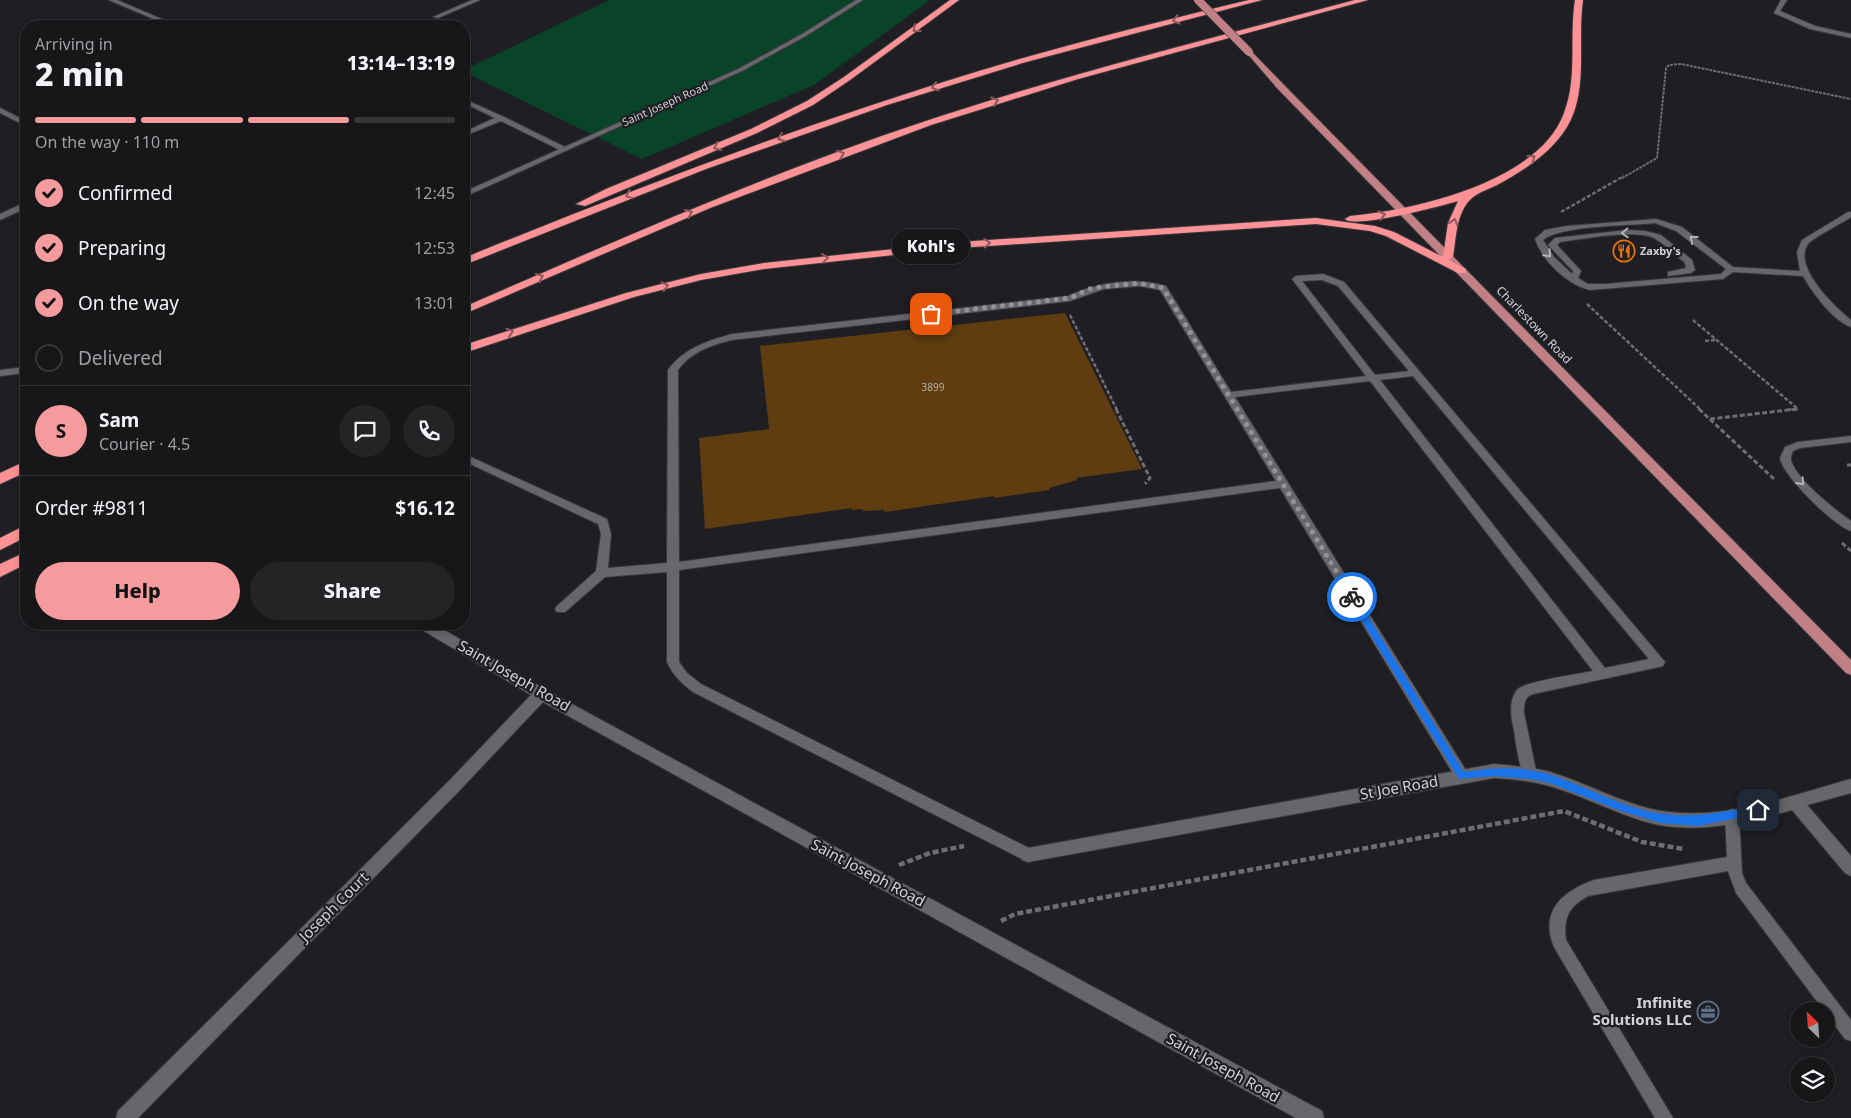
<!DOCTYPE html>
<html lang="en">
<head>
<meta charset="utf-8">
<style>
	body { margin:0; font-family:"Noto Sans",sans-serif; background:#242427; color:#f1f3f6; height:100vh; display:flex; flex-direction:column; font-size:19px; white-space:nowrap }
	* { box-sizing:border-box; margin:0 }
	p { font-size:16px; color:#9e9fa2 }
	.icon { flex:none; width:28px; height:28px; fill:none; stroke:currentColor; stroke-width:2; stroke-linecap:round; stroke-linejoin:round }
	.map { position:relative; flex:1; overflow:hidden }
	.details { position:absolute; left:20px; top:20px; width:450px; height:610px; display:flex; flex-direction:column; background:#17171a; border-radius:20px; box-shadow:0 2px 8px #0003,0 0 0 1px #363639 }
	.details>* { flex:none }
	.needle { width:32px; rotate:335deg }
	.buttons { position:absolute; left:1790px; top:1002px; display:grid; gap:10px }
	.buttons a { display:grid; place-items:center; width:45px; height:45px; border-radius:50%; background:#17171a; box-shadow:0 2px 8px #0003,0 0 0 1px #363639; font-size:25px }
	.pin { position:absolute; display:grid; place-items:center; width:42px; height:42px; color:#fff; margin:-21px; border-radius:10px; box-shadow:0 2px 8px #0006 }
	.courier { position:absolute; display:grid; place-items:center; width:50px; height:50px; margin:-25px; border:4px solid #1a73e8; border-radius:50%; background:#fff; color:#222; box-shadow:0 1px 6px #0007 }
	.bubble { position:absolute; height:35px; border-radius:18px; background:#17171a; box-shadow:0 2px 8px #0003,0 0 0 1px #363639; font-size:16px; font-weight:800; line-height:35px; text-align:center }
	.headline em { font-style:normal; font-weight:800 }
	.headline div { display:flex; flex-direction:column-reverse }
	.headline { display:flex; align-items:center; justify-content:space-between; height:85px; padding:0 15px }
	h1 { font-size:32px; font-weight:800; line-height:38px }
	.bar { display:grid; grid-template-columns:repeat(4,1fr); gap:8px 5px; align-content:center; height:60px; padding:0 15px }
	.bar i { height:6px; border-radius:4px; background:#363639 }
	.bar .current { background:#f59b9d }
	.bar p { grid-column:span 4 }
	.line { display:flex; align-items:center; gap:12px; padding:0 15px; border-top:1px solid #363639 }
	.line div { flex:1 }
	.round { display:grid; place-items:center; flex:none; width:52px; height:52px; border-radius:26px; background:#242427 }
	ol { padding:0 15px; list-style:none }
	li { display:flex; align-items:center; gap:15px; height:55px }
	li p { margin-inline-start:auto }
	li .icon { padding:5px; border-radius:50%; background:#f59b9d; color:#111; stroke-width:4 }
	li:last-child { color:#9e9fa2 }
	li i { width:28px; height:28px; border:2px solid #363639; border-radius:50% }
	.cta { display:flex; gap:10px; margin-top:auto; padding:10px 15px }
	.cta a { flex:1; height:58px; border-radius:30px; background:#f59b9d; color:#111; font-size:20px; font-weight:800; line-height:58px; text-align:center }
	.cta a+a { background:#242427; color:#f1f3f6 }
	.map>svg:first-child { display:block }
</style>
</head>
<body>
<div class="map">
<svg width="1851" height="1118" viewBox="0 0 1851 1118">
	<rect width="100%" height="100%" fill="#1f1f23"/>
	<polygon fill="#09432a" points="609,0 930,0 814,85 642,159 464,72 464,70"/>
	<polygon fill="#5f3d10" points="1065,313 1142,469 1076,478 1077,480 1049,488 1050,490 994,498 994,496 885,512 884,510 863,511 862,509 852,510 852,508 705,529 699,438 769,429 760,346"/>
	<g fill="none" stroke-linecap="round" stroke-linejoin="round">
		<g stroke="#39393d" stroke-width="2">
			<g id="service">
				<polygon points="464,99 504,117 569,149 562,151 501,121 464,136 464,132 495,118 464,103"/>
				<path d="M1848 212H1851V217C1842 223 1813 238 1808 244 1792 267 1835 307 1851 320V327C1832 320 1813 293 1803 276L1733 272 1723 279 1590 290C1567 285 1542 260 1535 239L1545 230 1567 226 1656 219 1682 227 1733 267 1800 271 1797 252 1802 240ZM1655 223 1676 231 1726 269 1721 274 1605 284H1588L1578 278 1581 271 1557 245 1560 242C1584 239 1634 229 1654 238 1665 244 1676 255 1685 263L1686 268 1668 272V276L1691 273 1695 270 1692 260 1661 235 1645 231 1627 230 1555 238 1548 245 1573 271 1572 274 1554 257 1543 240C1562 225 1629 226 1655 223Z"/>
				<path d="M1323 274 1344 282 1665 662 1663 666 1659 667 1533 694C1524 697 1524 704 1524 713L1537 775 1535 779 1530 781 1525 779C1519 765 1516 746 1514 730 1511 718 1508 699 1518 689 1527 681 1579 674 1593 671L1370 381 1235 397 1467 772 1469 776 1467 780 1462 782 1457 780 1280 488 679 570V662L687 673 701 684 1033 850 1035 855 1033 860 1028 862 693 692C681 683 673 675 667 662V572L605 577 565 612H557L555 609 557 606 596 571 601 534 598 524 464 461V454L607 519 611 534 608 568 667 563 668 370C684 348 707 341 732 334L1068 296C1100 282 1132 277 1166 286L1231 392 1366 376 1292 279 1296 276ZM1322 280 1338 286 1409 371 1375 375 1302 281ZM1140 286 1160 290 1276 481 679 562 678 370C691 352 711 345 732 340L1070 301 1104 289ZM1413 376 1649 659 1605 668 1380 380Z"/>
				<path d="M1851 436V442L1800 448 1793 451C1791 455 1790 459 1792 463 1799 481 1835 510 1851 521V531C1834 526 1783 476 1780 458L1785 447 1798 442Z"/>
				<path d="M1732 809 1737 811 1739 815 1742 873 1746 883 1851 1020V1041L1845 1039 1736 893 1728 871 1588 896C1569 906 1563 918 1566 940L1673 1118H1655L1554 947C1539 911 1563 891 1594 880L1727 857 1725 815 1727 811Z"/>
			</g>
		</g>
		<g stroke="#39393d" stroke-width="2">
			<g id="minor">
				<polygon points="109,0 117,0 178,26 170,26"/>
				<polygon points="472,0 480,0 438,18 433,17"/>
				<polygon points="856,0 863,0 806,36 742,71 464,197 464,192 738,69 802,34"/>
				<polygon points="1781,0 1787,0 1780,11 1815,26 1851,34 1851,38 1810,29 1774,13"/>
				<polygon points="0,108 26,121 26,126 0,113"/>
				<polygon points="26,202 26,208 0,220 0,214"/>
				<polygon points="26,367 26,373 0,376 0,370"/>
				<polygon points="417,624 434,624 546,690 1322,1111 1324,1118 1296,1118 543,702 458,792 138,1118 116,1118 118,1111 448,782 531,695 419,628"/>
				<path d="M1494 764C1513 766 1532 767 1550 772 1583 782 1614 799 1647 808 1715 825 1786 797 1851 779V793L1807 805 1851 856V876L1845 873 1792 810C1749 822 1703 833 1659 825 1625 818 1595 801 1562 790 1540 782 1517 779 1494 778L1028 862 1022 860 1020 855 1022 850 1028 848Z"/>
			</g>
		</g>
		<g stroke="#39393d" stroke-width="2">
			<polygon id="primary" points="1247,51 1251,51 1283,84 1851,660 1851,675 1846,673 1277,88 1247,53"/>
		</g>
		<g stroke="#39393d" stroke-width="2">
			<g id="motorway">
				<polygon points="950,0 959,0 850,80 813,105 757,133 585,206 576,204 606,189 751,129 807,101 844,77"/>
				<path d="M1249 0H1262L1026 62 887 105 706 169 464 265V258C633 189 804 124 979 71 1068 44 1159 22 1249 0Z"/>
				<path d="M1355 0H1368L1078 79 931 125 710 208 464 314V307C616 241 768 173 926 121 1067 74 1212 38 1355 0Z"/>
				<path d="M1575 0H1583C1577 40 1589 91 1567 127 1551 153 1523 171 1497 185 1487 190 1475 193 1468 202 1456 217 1456 239 1453 257L1449 260 1466 269V273H1458L1386 236 1370 231 1316 224 959 248 764 269 701 280 634 297 464 353V345L626 293 701 274 764 263 959 242 1316 218 1375 226 1394 232 1443 257 1448 223 1458 201C1441 206 1355 229 1345 219L1350 216C1415 210 1539 182 1564 113 1578 78 1569 37 1575 0Z"/>
				<polygon points="26,461 26,472 0,484 0,473"/>
				<polygon points="26,525 26,537 0,550 0,538"/>
				<polygon points="26,552 26,564 0,577 0,564"/>
			</g>
		</g>
		<polyline stroke="#6e6e72" stroke-width="2" stroke-dasharray="3 1" stroke-linecap="butt" points="1622,178 1657,158 1666,68 1669,65 1681,64 1851,99"/>
		<g stroke="#6e6e72" stroke-width="2.5" stroke-dasharray="4 2" stroke-linecap="butt">
			<polyline points="1561,212 1624,176"/>
			<polyline points="1587,304 1701,410"/>
			<polyline points="1070,315 1117,410"/>
			<polyline points="1693,320 1798,409 1786,410"/>
			<polyline points="1705,341 1716,340"/>
		</g>
		<g stroke="#6e6e72" stroke-width="3" stroke-dasharray="5 2.5" stroke-linecap="butt">
			<polyline points="1116,409 1150,478 1145,484"/>
			<polyline points="1699,409 1774,479"/>
			<polyline points="1710,419 1797,409"/>
			<polyline points="1847,465 1851,465"/>
			<polyline points="1842,543 1851,551"/>
		</g>
		<g stroke="#6e6e72" stroke-width="4.5" stroke-dasharray="6 3" stroke-linecap="butt">
			<polyline points="899,865 930,853 964,846"/>
			<polyline points="1001,921 1015,914 1564,811 1642,842 1684,849"/>
		</g>
		<use href="#service" fill="#67666b" fill-rule="evenodd"/>
		<use href="#minor" fill="#67666b" fill-rule="evenodd"/>
		<use href="#primary" fill="#c08085" fill-rule="evenodd"/>
		<use href="#motorway" fill="#fc9296" fill-rule="evenodd"/>
		<g stroke="#39393d" stroke-width="9" stroke-linecap="butt">
			<polyline id="primary-bridge" points="1198,0 1249,52"/>
		</g>
		<use href="#primary-bridge" stroke="#c08085" stroke-width="8"/>
	</g>
	<defs><path id="oneway-chevron" d="M-2-3.5L2.5 0L-2 3.5" fill="none" stroke-width="1.6" stroke-linecap="round" stroke-linejoin="round" transform="scale(1.25)"/></defs>
	<g stroke="#8e585c">
		<use href="#oneway-chevron" transform="translate(1176 20) rotate(166)"/>
		<use href="#oneway-chevron" transform="translate(916 29) rotate(142)"/>
		<use href="#oneway-chevron" transform="translate(935 87) rotate(162)"/>
		<use href="#oneway-chevron" transform="translate(995 101) rotate(-17)"/>
		<use href="#oneway-chevron" transform="translate(781 138) rotate(160)"/>
		<use href="#oneway-chevron" transform="translate(717 147) rotate(157)"/>
		<use href="#oneway-chevron" transform="translate(841 154) rotate(-20)"/>
		<use href="#oneway-chevron" transform="translate(1532 158) rotate(-36)"/>
		<use href="#oneway-chevron" transform="translate(629 195) rotate(158)"/>
		<use href="#oneway-chevron" transform="translate(689 213) rotate(-23)"/>
		<use href="#oneway-chevron" transform="translate(1382 215) rotate(-12)"/>
		<use href="#oneway-chevron" transform="translate(1454 222) rotate(-73)"/>
		<use href="#oneway-chevron" transform="translate(987 243) rotate(-4)"/>
		<use href="#oneway-chevron" transform="translate(825 258) rotate(-7)"/>
		<use href="#oneway-chevron" transform="translate(540 277) rotate(-24)"/>
		<use href="#oneway-chevron" transform="translate(665 286) rotate(-14)"/>
		<use href="#oneway-chevron" transform="translate(510 332) rotate(-18)"/>
	</g>
	<g stroke="#b3b2b6">
		<use href="#oneway-chevron" transform="translate(1625 233) rotate(177)"/>
		<use href="#oneway-chevron" transform="translate(1693 239) rotate(-142)"/>
		<use href="#oneway-chevron" transform="translate(1548 254) rotate(47)"/>
		<use href="#oneway-chevron" transform="translate(1801 482) rotate(48)"/>
	</g>
	<path fill="#1a73e8" d="M1352 594 1355 595 1464 772C1493 767 1523 766 1551 775 1588 787 1624 809 1663 814 1698 818 1724 812 1758 805L1761 807V813L1698 826 1661 823 1621 811 1550 783 1530 779 1494 776 1459 779 1349 600 1348 597Z"/>
	<g fill="none" stroke-linecap="round" stroke-linejoin="round">
		<polyline stroke="#949497" stroke-width="5" stroke-dasharray="0 9" points="931,314 1070,298 1092,288 1139,283 1163,288 1352,597"/>
	</g>
	<defs>
		<g id="restaurant-ring" transform="scale(1.125)"><circle r="9.5" fill="#1f1f23" stroke="#e8710a" stroke-width="1.5"/><path d="M-5-6h1v4h1v-4h1v4h1v-4h1v5L-1.5 .5V6h-2V.5L-5-1ZM5-6V6H3V1.5H1.5Q1.5-4 5-6Z" fill="#e8710a"/></g>
		<g id="office-ring" transform="scale(1.125)"><circle r="9.5" fill="#1f1f23" stroke="#5c6f8a" stroke-width="1.5"/><path d="M-6-3h4V-5.5h4V-3h4V5H-6ZM-1-4.5V-3h2v-1.5ZM-6 0V1H6V0Z" fill="#5c6f8a"/></g>
	</defs>
	<g fill-rule="evenodd">
		<use href="#restaurant-ring" x="1624" y="251"/>
		<use href="#office-ring" x="1708" y="1012"/>
	</g>
	<g text-anchor="middle" stroke-width="4.5" stroke-linejoin="round" paint-order="stroke">
		<g font-size="10" fill="#b6aea4">
			<text x="933" y="391">3899</text>
		</g>
		<g font-size="11" fill="#d3d3d6" stroke="#1f1f23">
			<text transform="translate(665 104) rotate(-24)" y="4">Saint Joseph Road</text>
		</g>
		<g font-size="11" font-weight="bold" fill="#d3d3d6" stroke="#1f1f23" text-anchor="start">
			<text x="1640" y="255">Zaxby's</text>
		</g>
		<g font-size="12" fill="#d3d3d6" stroke="#1f1f23">
			<text transform="translate(1534 325) rotate(46)" y="4">Charlestown Road</text>
		</g>
		<g font-size="15" fill="#d3d3d6" stroke="#1f1f23">
			<text transform="translate(514 676) rotate(30)" y="5">Saint Joseph Road</text>
			<text transform="translate(1399 788) rotate(-10)" y="5">St Joe Road</text>
			<text transform="translate(868 873) rotate(28)" y="5">Saint Joseph Road</text>
			<text transform="translate(334 907) rotate(-45)" y="5">Joseph Court</text>
			<text transform="translate(1223 1068) rotate(29)" y="5">Saint Joseph Road</text>
		</g>
		<g font-size="15" font-weight="bold" fill="#d3d3d6" stroke="#1f1f23" text-anchor="end">
			<text x="1692" y="1008">Infinite<tspan x="1692" dy="17">Solutions LLC</tspan></text>
		</g>
	</g>
</svg>
<div class="buttons">
<a><svg class="needle" viewBox="-14 -14 28 28"><path d="M0-13l5 13h-10z" fill="#e53935"/><path d="M0 13l5-13h-10z" fill="#9e9fa2"/></svg></a>
<a><svg class="icon" aria-label="layers" viewBox="0 0 24 24"><path d="M12 4l9 5-9 5-9-5zM3 14l9 5 9-5"/></svg></a>
</div>
<div class="pin" style="left:931px;top:314px;background:#ea580c"><svg class="icon" aria-label="bag" viewBox="0 0 24 24"><path d="M5 8h14l-1 12H6zM9 8a3 3 0 0 1 6 0"/></svg></div>
<div class="pin" style="left:1758px;top:810px;background:#1f2937"><svg class="icon" aria-label="home" viewBox="0 0 24 24"><path d="M3 11l9-7 9 7M6 9v11h12V9"/></svg></div>
<div class="courier" style="left:1352px;top:597px"><svg class="icon" aria-label="bike" viewBox="0 0 24 24"><circle cx="6" cy="16" r="4"/><circle cx="18" cy="16" r="4"/><path d="M6 16l4-8h5l3 8M10 8l3 8H6M13 5h3"/></svg></div>
<div class="bubble" style="left:892px;top:229px;width:78px">Kohl's</div>
<section class="details">
<div class="headline"><div><h1>2 min</h1><p>Arriving in</p></div><em>13:14–13:19</em></div>
<div class="bar"><i class="current"></i><i class="current"></i><i class="current"></i><i></i><p>On the way · 110 m</p></div>
<ol>
<li><svg class="icon" aria-label="check" viewBox="0 0 24 24"><path d="M5 12l5 5 9-10"/></svg>Confirmed<p>12:45</p></li>
<li><svg class="icon" aria-label="check" viewBox="0 0 24 24"><path d="M5 12l5 5 9-10"/></svg>Preparing<p>12:53</p></li>
<li><svg class="icon" aria-label="check" viewBox="0 0 24 24"><path d="M5 12l5 5 9-10"/></svg>On the way<p>13:01</p></li>
<li><i></i>Delivered</li>
</ol>
<div class="line" style="height:90px"><b class="round" style="background:#f59b9d;color:#111">S</b><div><b>Sam</b><p>Courier · 4.5</p></div><a class="round"><svg class="icon" aria-label="chat" viewBox="0 0 24 24"><path d="M4 5h16v11H9l-5 4z"/></svg></a><a class="round"><svg class="icon" aria-label="phone" viewBox="0 0 24 24"><path d="M5 4h4l2 5-3 2q2 4 5 5l2-3 5 2v4C11 20 4 13 5 4z"/></svg></a></div>
<div class="line" style="height:65px"><div>Order #9811</div><b>$16.12</b></div>
<div class="cta"><a>Help</a><a>Share</a></div>
</section>
</div>
</body>
</html>
